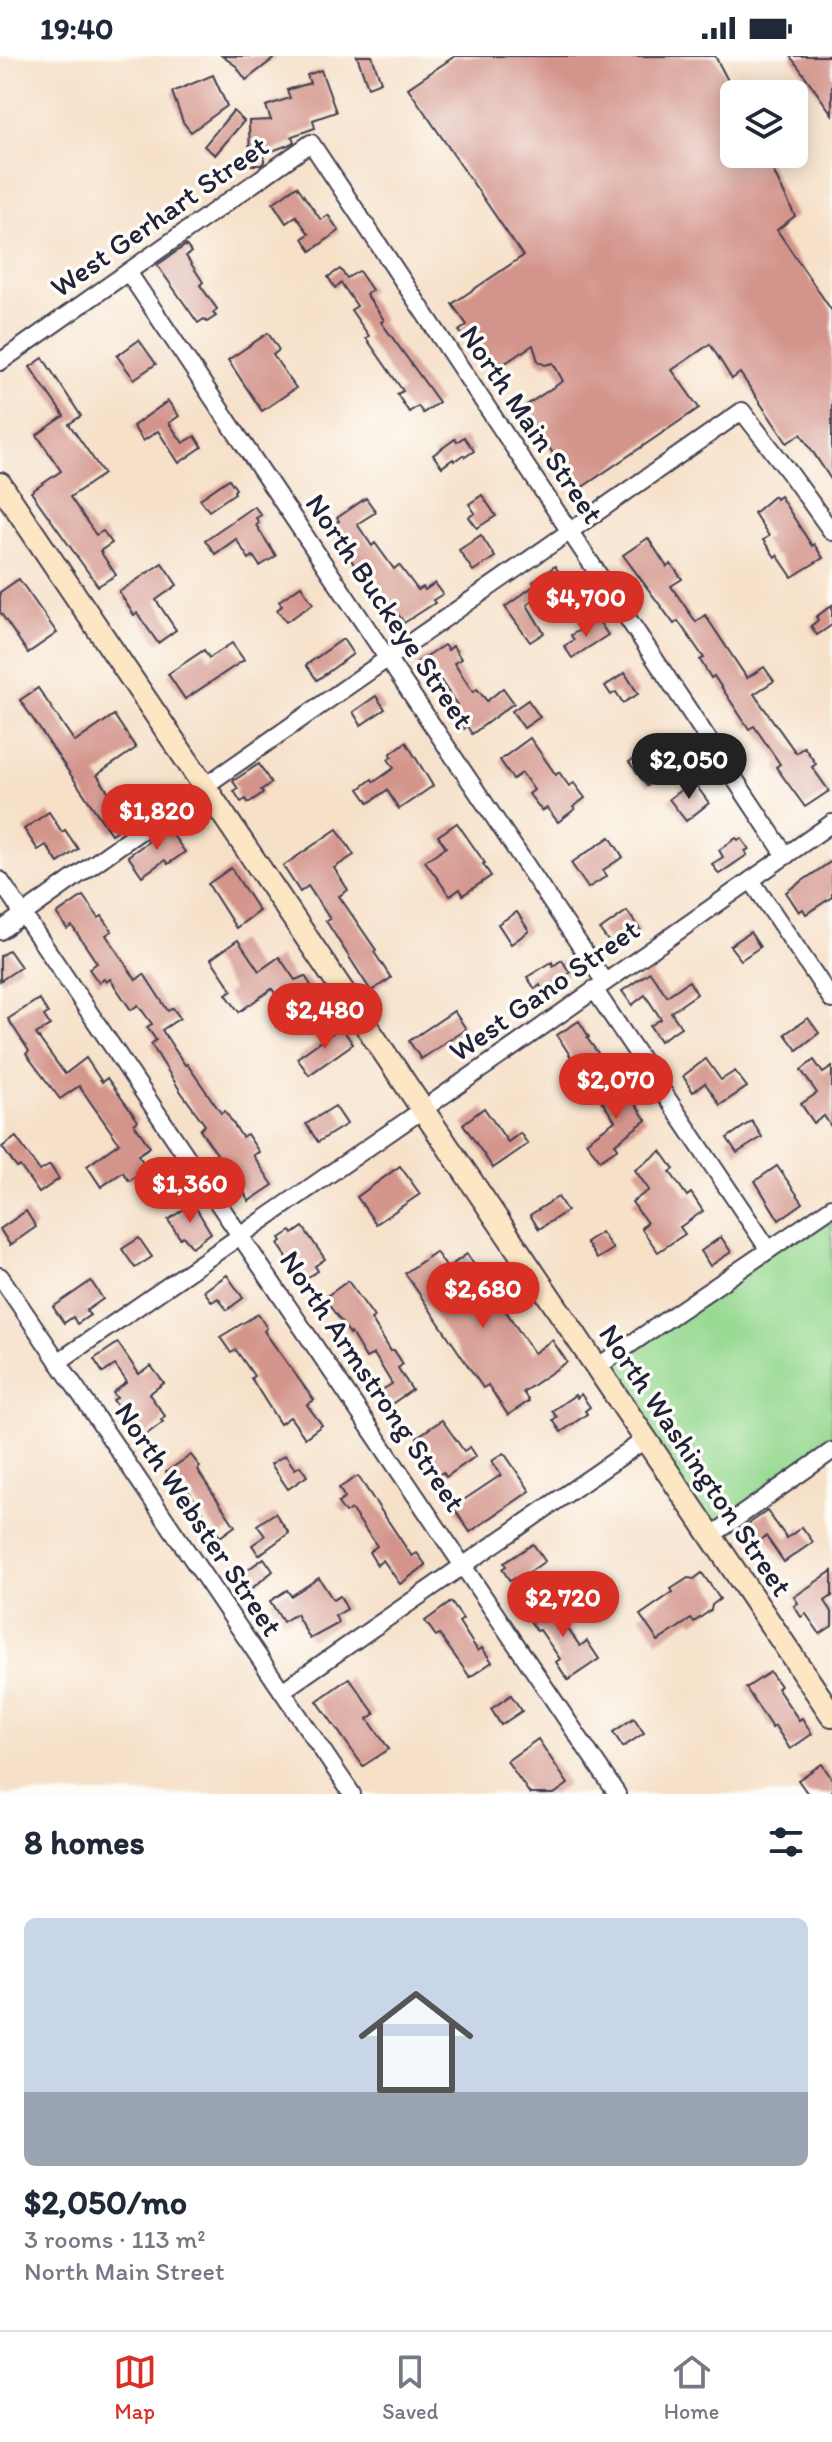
<!DOCTYPE html>
<html lang="en">
<head>
<meta charset="utf-8">
<style>
  :root { --surface:#fff; --page:#f6f6f7; --text:#1f2937; --muted:#747a83; --line:#e0e1e3; --accent:#d93025 }
  body { margin:0; font-family:Itim,sans-serif; background:var(--page); color:var(--text); height:100vh; display:flex; flex-direction:column; font-size:30px; white-space:nowrap }
  * { box-sizing:border-box; margin:0 }
  p { font-size:26px; color:var(--muted) }
  .icon { flex:none; width:44px; height:44px; fill:none; stroke:currentColor; stroke-width:2; stroke-linecap:round; stroke-linejoin:round }
  .map { position:relative; height:1738px; overflow:hidden }
  .panel { display:flex; flex-direction:column; background:var(--surface); flex:1 }
  .panel>* { flex:none }
  .tools { position:absolute; left:720px; top:24px; display:grid; gap:16px }
  .tools a { display:grid; place-items:center; width:88px; height:88px; border-radius:12px; background:var(--surface); box-shadow:0 4px 20px #0003; font-size:40px }
  .price { position:absolute; translate:-50% -68px; padding:0 18px; border-radius:28px; background:var(--accent); color:#fff; font-size:26px; line-height:52px; filter:drop-shadow(0 2px 4px #0008) }
  .price::after { content:''; position:absolute; left:50%; top:48px; width:24px; height:18px; margin-left:-12px; background:inherit; clip-path:polygon(0 0,100% 0,50% 100%) }
  .price.selected { background:#222; color:#fff }
  ul { padding:0; list-style:none }
  li { display:grid; align-content:center; gap:16px; height:424px; padding:0 24px }
  li+li { border-top:2px solid var(--line) }
  li span { display:grid; place-items:center; height:248px; border-radius:12px; color:#555 }
  li>.icon { margin-inline-start:auto }
  span .icon { width:144px; height:144px; fill:#fffc; stroke-width:1 }
  li b { font-size:34px }
  h2 { display:flex; justify-content:space-between; align-items:center; height:96px; padding:0 24px; font-size:34px }
  .status { display:flex; justify-content:space-between; align-items:center; height:56px; padding:0 40px; background:var(--surface); direction:ltr }
  .status svg { height:22px; fill:currentColor }
  .tabs { display:flex; justify-content:space-around; align-items:center; height:112px; border-top:2px solid var(--line); background:var(--surface); font-size:22px; color:var(--muted) }
  .tabs a { display:grid; justify-items:center; gap:4px }
  .tabs .selected { color:var(--accent) }
  .map>svg:first-child { display:block }
  .green { fill:#96d991; stroke:#5c7e66; stroke-width:2 }
  .building { fill:#d3948b }
  .lines { fill:none; stroke-linecap:round; stroke-linejoin:round }
  .street-casing { stroke:#423e50; stroke-width:20 }
  .secondary-casing { stroke:#423e50; stroke-width:26 }
  .street { stroke:#fff; stroke-width:16 }
  .secondary { stroke:#fce6c4; stroke-width:22 }
  .labels { text-anchor:middle; dominant-baseline:central; stroke-width:7; stroke-linejoin:round; paint-order:stroke }
  .street-label { font-size:30px; fill:#22223b; stroke:#fdfcf7 }
</style>
</head>
<body>
<div class="status"><b>19:40</b><svg viewBox="0 0 49 12"><path d="M0 12V9h3v3zM5 12V6h3v6zM10 12V3h3v9zM15 12V0h3v12zM26 1h20v11H26zM47 4h2v5h-2z"/></svg></div>
<div class="map">
<svg width="832" height="1738" viewBox="0 0 832 1738">
  <rect width="100%" height="100%" fill="#fdfcf7"/>
  <filter id="ink" filterUnits="userSpaceOnUse"><feTurbulence type="fractalNoise" baseFrequency=".0125" numOctaves="2"/><feDisplacementMap in="SourceGraphic" scale="16" xChannelSelector="R" yChannelSelector="G"/><feConvolveMatrix kernelMatrix="1 2 1 2 8 2 1 2 1" color-interpolation-filters="sRGB"/></filter>
  <filter id="wash" filterUnits="userSpaceOnUse"><feTurbulence type="fractalNoise" baseFrequency=".006" numOctaves="4" result="noise"/><feDisplacementMap in="SourceGraphic" scale="32" xChannelSelector="R" yChannelSelector="G"/><feGaussianBlur stdDeviation="1.8" result="paint"/><feColorMatrix in="noise" values="0 0 0 0 0 0 0 0 0 0 0 0 0 0 0 0 0 1.4 0 .05"/><feComposite in="paint" operator="in"/></filter>
  <g filter="url(#wash)">
    <rect width="100%" height="100%" fill="#f6e0c8"/>
    <!-- green -->
    <polygon class="green" points="832,1150 832,1394 711,1480 597,1311"/>
    <g id="blocks">
      <!-- building -->
      <g class="building">
        <polygon points="222,0 277,0 246,24 236,10"/>
        <polygon points="357,0 372,0 381,26 368,31"/>
        <polygon points="455,0 715,0 734,36 734,98 765,98 795,160 777,174 832,255 832,425 801,378 787,387 740,317 732,323 710,288 672,314 699,352 578,434 522,352 563,325 553,307 545,309 538,305 533,289 496,313 475,282 468,286 459,275 467,269 452,248 523,200 408,32"/>
        <polygon points="790,0 832,0 832,58 800,13"/>
        <polygon points="321,14 336,56 313,64 315,72 292,80 294,86 288,89 264,98 264,106 261,109 250,109 249,65 271,64 266,50 290,42 287,34 310,27 307,19"/>
        <polygon points="213,19 227,50 191,76 183,66 172,36"/>
        <polygon points="233,55 244,65 215,99 204,90"/>
        <polygon points="297,130 321,164 328,159 339,175 311,195 303,182 309,178 296,160 286,167 273,147"/>
        <polygon points="186,189 191,196 186,200 203,226 200,229 217,253 213,257 216,260 207,266 204,263 198,267 157,209"/>
        <polygon points="340,213 347,222 359,215 372,234 366,238 384,264 381,266 439,346 423,357 418,350 409,356 397,338 403,335 366,282 369,280 351,254 357,250 341,227 335,232 328,221"/>
        <polygon points="268,277 279,294 273,299 296,332 262,355 228,304"/>
        <polygon points="139,284 156,308 134,323 117,300"/>
        <polygon points="43,302 81,360 69,368 104,418 70,441 96,479 103,475 112,487 100,495 116,519 98,530 31,436 61,415 37,379 64,360 30,311"/>
        <polygon points="168,345 179,360 169,367 183,387 195,380 202,391 179,407 158,375 143,385 133,370"/>
        <polygon points="464,381 474,395 465,401 463,399 454,405 453,403 442,411 433,399 455,383 457,386"/>
        <polygon points="229,423 236,433 234,435 235,437 209,455 200,443"/>
        <polygon points="482,439 496,460 477,472 469,461 475,457 469,448"/>
        <polygon points="774,440 776,443 780,440 812,490 814,488 823,502 792,521 777,499 775,501 763,484 769,480 754,457"/>
        <polygon points="366,442 376,456 357,468 372,490 375,487 394,513 399,509 418,534 423,531 425,534 435,527 443,538 433,544 435,547 404,567 389,545 385,548 359,516 330,471 339,465 337,462"/>
        <polygon points="254,450 261,459 256,462 259,467 256,469 276,500 260,510 253,500 249,503 236,483 215,498 205,484"/>
        <polygon points="481,479 495,501 473,515 459,494"/>
        <polygon points="648,482 667,511 671,508 682,523 671,530 696,566 705,559 747,622 764,611 774,625 754,638 796,697 804,691 816,708 812,711 829,735 805,751 776,711 780,708 754,670 749,673 714,620 711,622 700,604 704,602 678,565 674,568 623,499"/>
        <polygon points="162,507 177,529 156,544 176,574 158,587 137,557 134,559 119,536"/>
        <polygon points="555,510 563,523 527,549 544,577 530,586 505,551 535,529 533,526"/>
        <polygon points="19,523 57,577 28,597 0,556 0,536"/>
        <polygon points="301,530 313,548 286,566 277,554 282,550 279,545"/>
        <polygon points="832,549 832,569 817,579 811,570 818,564 816,561"/>
        <polygon points="598,564 608,579 572,602 564,590 574,584 571,579"/>
        <polygon points="343,583 353,598 317,624 306,609"/>
        <polygon points="232,587 244,604 185,643 168,618 204,594 209,602"/>
        <polygon points="444,589 448,594 453,590 461,603 454,607 473,636 477,633 487,645 503,632 514,647 472,678 467,670 464,673 455,661 458,659 453,652 457,649 435,616 424,620 416,607"/>
        <polygon points="625,617 638,638 623,647 616,636 611,639 605,630"/>
        <polygon points="38,632 75,686 114,659 136,692 97,719 129,766 111,778 20,644"/>
        <polygon points="376,640 385,653 361,669 353,656"/>
        <polygon points="528,644 540,661 524,672 512,655"/>
        <polygon points="530,682 556,719 559,716 569,730 574,727 585,742 573,751 575,753 558,766 547,752 542,755 529,738 534,734 522,717 513,723 500,704"/>
        <polygon points="406,686 433,730 399,753 387,734 369,747 359,733 372,723 374,726 394,712 388,703 392,700 390,698"/>
        <polygon points="654,688 667,706 660,711 665,717 647,730 629,706"/>
        <polygon points="259,708 271,727 261,734 263,737 248,747 246,743 241,746 234,735 238,733 233,725"/>
        <polygon points="693,725 709,747 686,765 669,743"/>
        <polygon points="49,756 62,776 65,774 78,793 58,807 46,789 38,794 24,773"/>
        <polygon points="457,767 485,807 483,808 491,820 463,839 460,833 450,840 425,805 446,791 438,780"/>
        <polygon points="168,772 185,796 168,808 165,804 142,820 128,800"/>
        <polygon points="337,773 354,799 334,812 348,834 339,840 376,894 374,896 391,922 371,935 326,865 330,863 308,830 300,836 283,810"/>
        <polygon points="610,781 623,801 603,814 607,820 588,832 571,807"/>
        <polygon points="736,782 738,784 741,782 749,793 745,795 747,799 719,818 712,808 723,801 719,794"/>
        <polygon points="832,805 832,841 806,858 803,853 799,856 786,836"/>
        <polygon points="231,812 259,855 236,872 208,828"/>
        <polygon points="83,840 99,862 102,860 112,875 106,879 136,924 144,918 168,955 173,952 180,962 162,974 185,1009 187,1008 221,1057 225,1055 242,1081 247,1078 259,1096 253,1099 273,1129 249,1145 226,1106 220,1110 214,1100 217,1098 200,1074 205,1069 181,1036 151,988 156,984 147,971 152,968 138,949 131,954 110,923 106,926 104,923 99,927 89,913 97,907 72,870 67,873 57,858"/>
        <polygon points="627,855 641,875 614,893 600,874"/>
        <polygon points="517,856 529,875 511,888 498,868"/>
        <polygon points="750,876 760,891 741,904 730,890"/>
        <polygon points="238,884 259,915 279,901 295,924 305,920 314,934 309,936 311,939 287,955 272,933 239,956 226,938 232,934 211,903"/>
        <polygon points="9,894 21,911 0,925 0,900"/>
        <polygon points="562,904 570,917 542,934 540,929 535,933 527,921 552,906 553,910"/>
        <polygon points="650,916 667,940 689,925 697,938 671,956 681,971 660,985 650,970 661,963 645,939 632,949 622,935"/>
        <polygon points="39,943 48,957 44,960 50,969 36,978 65,1018 86,1002 102,1026 107,1022 138,1065 134,1068 150,1091 138,1099 148,1113 129,1125 123,1116 101,1131 87,1110 119,1087 79,1030 60,1043 26,998 29,995 8,963"/>
        <polygon points="454,955 466,973 421,1003 409,985"/>
        <polygon points="808,962 819,977 797,994 785,978"/>
        <polygon points="579,965 589,981 587,982 606,1008 583,1024 568,1004 571,1001 557,979"/>
        <polygon points="341,971 353,988 309,1019 297,1002"/>
        <polygon points="706,1003 721,1024 735,1015 747,1031 720,1049 705,1027 693,1036 683,1020"/>
        <polygon points="814,1004 823,1017 832,1011 832,1072 824,1060 814,1067 801,1048 817,1037 801,1014"/>
        <polygon points="621,1027 646,1064 615,1088 618,1092 600,1104 586,1086 615,1065 599,1041"/>
        <polygon points="335,1050 347,1068 318,1086 306,1068"/>
        <polygon points="484,1052 508,1086 520,1077 528,1088 493,1112 463,1068"/>
        <polygon points="752,1065 762,1081 737,1097 727,1082"/>
        <polygon points="16,1081 40,1115 50,1109 59,1123 39,1137 20,1110 17,1112 2,1091"/>
        <polygon points="661,1095 674,1113 670,1116 687,1140 691,1137 703,1155 680,1171 685,1178 658,1196 641,1172 647,1167 632,1146 649,1134 635,1114"/>
        <polygon points="400,1110 420,1138 376,1168 357,1141"/>
        <polygon points="777,1110 803,1147 779,1164 755,1125"/>
        <polygon points="558,1141 567,1155 539,1173 530,1159"/>
        <polygon points="193,1147 211,1177 192,1191 183,1180 180,1182 168,1164"/>
        <polygon points="26,1155 36,1171 10,1189 0,1173"/>
        <polygon points="303,1171 325,1203 315,1210 318,1215 305,1223 296,1209 293,1210 278,1188 282,1185 280,1182 291,1175 293,1178"/>
        <polygon points="601,1176 613,1193 597,1203 586,1186"/>
        <polygon points="721,1181 731,1196 710,1210 701,1195"/>
        <polygon points="139,1182 152,1201 135,1212 122,1193"/>
        <polygon points="436,1196 447,1212 467,1198 534,1297 552,1284 567,1306 523,1336 529,1345 508,1359 488,1329 483,1332 405,1217"/>
        <polygon points="227,1219 243,1242 227,1254 218,1242 212,1246 204,1235"/>
        <polygon points="91,1225 103,1243 86,1255 90,1259 77,1268 73,1261 64,1267 53,1251"/>
        <polygon points="348,1225 374,1261 371,1263 391,1295 394,1294 403,1308 398,1312 412,1334 390,1349 380,1335 392,1328 374,1298 366,1302 351,1277 350,1278 324,1242"/>
        <polygon points="258,1258 267,1272 264,1275 314,1344 307,1349 322,1369 305,1382 290,1361 280,1368 251,1322 254,1320 236,1294 231,1297 220,1281"/>
        <polygon points="118,1287 139,1318 151,1310 164,1327 149,1338 165,1360 161,1364 163,1366 140,1383 113,1344 117,1342 113,1337 127,1326 115,1309 103,1317 94,1303"/>
        <polygon points="581,1338 590,1351 585,1355 587,1358 561,1376 553,1364 557,1361 552,1355 575,1339 577,1342"/>
        <polygon points="442,1364 464,1395 470,1391 476,1400 446,1421 443,1416 439,1419 419,1391 422,1389 417,1381"/>
        <polygon points="504,1397 530,1435 470,1476 453,1451 501,1419 492,1405"/>
        <polygon points="191,1399 200,1411 198,1413 200,1418 235,1470 220,1481 185,1430 177,1436 168,1424 170,1422 166,1416"/>
        <polygon points="285,1399 295,1413 300,1410 307,1420 288,1433 271,1408"/>
        <polygon points="358,1420 411,1499 412,1500 417,1497 426,1509 400,1528 383,1504 377,1509 369,1496 377,1490 351,1453 345,1457 338,1447 345,1442 339,1432"/>
        <polygon points="767,1455 787,1482 802,1471 813,1486 784,1506 766,1480 755,1487 744,1471"/>
        <polygon points="275,1457 289,1477 259,1499 252,1489 265,1480 257,1469"/>
        <polygon points="533,1488 545,1505 517,1525 515,1522 510,1525 502,1513 506,1510 504,1507"/>
        <polygon points="264,1502 273,1515 250,1534 239,1520"/>
        <polygon points="832,1515 832,1540 825,1545 832,1556 832,1570 820,1578 806,1558 801,1561 794,1550 798,1547 794,1541"/>
        <polygon points="702,1517 720,1543 712,1549 711,1554 694,1566 691,1563 658,1585 640,1559 673,1536 671,1533 688,1522 694,1523"/>
        <polygon points="319,1522 333,1544 340,1540 347,1553 335,1560 339,1567 310,1583 296,1558 283,1566 270,1545 287,1534 291,1540"/>
        <polygon points="560,1539 568,1550 559,1560 580,1590 587,1585 599,1603 568,1624 556,1606 560,1603 540,1574 537,1575 527,1561"/>
        <polygon points="451,1546 463,1563 459,1566 478,1595 482,1592 492,1606 470,1621 439,1578 436,1580 425,1565"/>
        <polygon points="770,1616 780,1630 777,1632 799,1664 802,1662 812,1678 790,1693 775,1670 772,1672 746,1632"/>
        <polygon points="349,1622 375,1658 368,1663 389,1693 363,1710 317,1645"/>
        <polygon points="511,1639 522,1655 501,1669 491,1653"/>
        <polygon points="634,1662 644,1677 623,1691 613,1676"/>
        <polygon points="538,1683 568,1728 554,1738 530,1738 507,1705"/>
        <polygon points="822,1708 832,1723 832,1738 808,1738 798,1724"/>
      </g>
    </g>
  </g>
  <g filter="url(#ink)">
    <use href="#blocks" fill-opacity="0" stroke="#423e50" stroke-width="2"/>
    <g class="lines">
      <defs>
        <g id="street">
          <polyline points="128,216 604,925"/>
          <polyline points="0,306 311,87 786,800"/>
          <polyline points="0,824 617,1738"/>
          <polyline points="751,824 832,944"/>
          <polyline points="0,875 116,792 742,355 789,416 832,476"/>
          <polyline points="594,933 769,1194"/>
          <polyline points="0,1220 352,1738"/>
          <polyline points="58,1306 516,989 832,767"/>
          <polyline points="597,1311 832,1151"/>
          <polyline points="711,1480 832,1395"/>
          <polyline points="282,1635 646,1383"/>
        </g>
        <polyline id="secondary" points="0,428 832,1659"/>
      </defs>
      <!-- street casing -->
      <use href="#street" class="street-casing"/>
      <!-- secondary casing -->
      <use href="#secondary" class="secondary-casing"/>
      <!-- street -->
      <use href="#street" class="street"/>
      <!-- secondary -->
      <use href="#secondary" class="secondary"/>
    </g>
  </g>
  <g class="labels">
    <!-- street labels -->
    <g class="street-label">
      <text transform="translate(159 160) rotate(-35)">West Gerhart Street</text>
      <text transform="translate(532 368) rotate(56)">North Main Street</text>
      <text transform="translate(390 555) rotate(56)">North Buckeye Street</text>
      <text transform="translate(544 934) rotate(-35)">West Gano Street</text>
      <text transform="translate(373 1325) rotate(56)">North Armstrong Street</text>
      <text transform="translate(696 1404) rotate(56)">North Washington Street</text>
      <text transform="translate(199 1463) rotate(56)">North Webster Street</text>
    </g>
  </g>
</svg>
<div class="tools">
<a><svg class="icon" aria-label="layers" viewBox="0 0 24 24"><path d="M12 4l9 5-9 5-9-5zM3 14l9 5 9-5"/></svg></a>
</div>
<b class="price" style="left:586px;top:583px">$4,700</b>
<b class="price selected" style="left:689px;top:745px">$2,050</b>
<b class="price" style="left:157px;top:796px">$1,820</b>
<b class="price" style="left:325px;top:995px">$2,480</b>
<b class="price" style="left:616px;top:1065px">$2,070</b>
<b class="price" style="left:190px;top:1169px">$1,360</b>
<b class="price" style="left:483px;top:1274px">$2,680</b>
<b class="price" style="left:563px;top:1583px">$2,720</b>
</div>
<section class="panel">
<h2>8 homes<svg class="icon" aria-label="filters" viewBox="0 0 24 24"><path d="M4 7h16M4 17h16"/><circle cx="9" cy="7" r="2"/><circle cx="15" cy="17" r="2"/></svg></h2>
<ul>
<li><span style="background:linear-gradient(#c9d6e8 70%,#9aa5b1 0)"><svg class="icon" aria-label="home" viewBox="0 0 24 24"><path d="M3 11l9-7 9 7M6 9v11h12V9"/></svg></span><div><b>$2,050/mo</b><p>3 rooms · 113 m²</p><p>North Main Street</p></div></li>
</ul>
</section>
<nav class="tabs">
<a class="selected"><svg class="icon" aria-label="map" viewBox="0 0 24 24"><path d="M3 6l6-2 6 2 6-2v14l-6 2-6-2-6 2zM9 4v14M15 6v14"/></svg>Map</a>
<a><svg class="icon" aria-label="saved" viewBox="0 0 24 24"><path d="M7 4h10v16l-5-4-5 4z"/></svg>Saved</a>
<a><svg class="icon" aria-label="home" viewBox="0 0 24 24"><path d="M3 11l9-7 9 7M6 9v11h12V9"/></svg>Home</a>
</nav>
</body>
</html>
